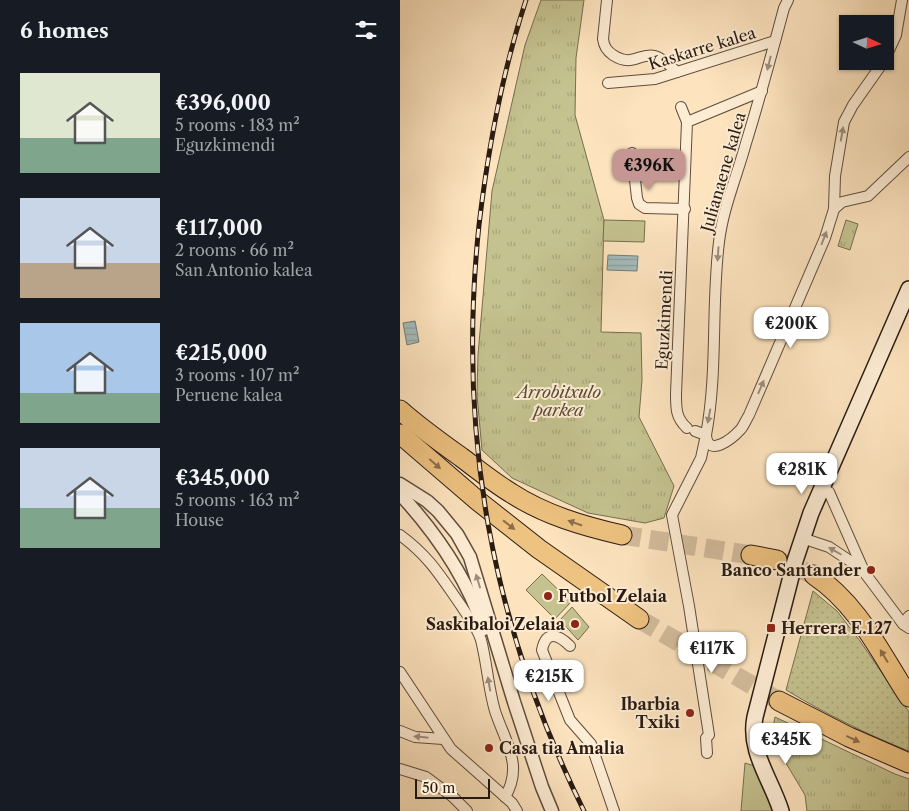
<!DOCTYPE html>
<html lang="en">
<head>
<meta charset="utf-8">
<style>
  :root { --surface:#171b24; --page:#20242c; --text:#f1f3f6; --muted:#9ea1a6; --accent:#c59692 }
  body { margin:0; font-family:"Libre Caslon Text",serif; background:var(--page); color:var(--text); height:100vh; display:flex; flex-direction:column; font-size:19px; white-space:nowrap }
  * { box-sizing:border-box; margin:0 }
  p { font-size:16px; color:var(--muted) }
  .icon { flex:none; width:28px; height:28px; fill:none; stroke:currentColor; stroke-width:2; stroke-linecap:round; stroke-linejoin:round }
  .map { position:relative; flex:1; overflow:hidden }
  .sheet { display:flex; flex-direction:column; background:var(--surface); width:400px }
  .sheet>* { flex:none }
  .needle { width:32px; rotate:94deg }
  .buttons { position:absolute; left:439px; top:15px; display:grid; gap:10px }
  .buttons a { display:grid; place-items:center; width:55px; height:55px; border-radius:0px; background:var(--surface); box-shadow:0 1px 4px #0004; font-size:25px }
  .scale { position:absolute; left:15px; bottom:12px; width:75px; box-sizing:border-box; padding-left:5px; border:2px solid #291b12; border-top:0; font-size:14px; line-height:18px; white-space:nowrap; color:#291b12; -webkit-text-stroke:4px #feedd5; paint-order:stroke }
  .price { position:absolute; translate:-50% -42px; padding:0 11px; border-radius:10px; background:#fff; color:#222; font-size:16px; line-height:32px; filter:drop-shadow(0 1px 2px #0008) }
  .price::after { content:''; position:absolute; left:50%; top:30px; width:15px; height:11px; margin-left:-8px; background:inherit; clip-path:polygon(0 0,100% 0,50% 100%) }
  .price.active { background:var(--accent); color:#111 }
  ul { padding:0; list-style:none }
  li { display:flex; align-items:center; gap:15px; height:125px; padding:0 20px }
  li span { display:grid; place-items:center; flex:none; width:140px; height:100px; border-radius:0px; color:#555 }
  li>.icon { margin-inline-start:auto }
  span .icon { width:60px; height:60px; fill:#fffc; stroke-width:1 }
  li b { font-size:21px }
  h2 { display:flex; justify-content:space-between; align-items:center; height:60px; padding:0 20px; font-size:21px }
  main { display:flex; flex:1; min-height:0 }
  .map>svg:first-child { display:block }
  .grass { fill:url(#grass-dots); stroke:#766e50 }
  .park { fill:url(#park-tufts); stroke:#766e50 }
  .garden { fill:#c4c28f; stroke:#766e50 }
  .water { fill:url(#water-rules); stroke:#737c79 }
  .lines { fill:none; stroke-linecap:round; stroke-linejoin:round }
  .motorway-tunnel { stroke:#d3bc9c; stroke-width:19; stroke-dasharray:19 9; stroke-linecap:butt }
  .minor-casing { stroke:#5e4d3d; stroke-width:12 }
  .tertiary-casing { stroke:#5e4d3d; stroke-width:15 }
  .secondary-casing { stroke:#291b12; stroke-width:18 }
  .motorway-casing { stroke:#291b12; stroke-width:21 }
  .minor { stroke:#feedd5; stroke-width:10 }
  .tertiary { stroke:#feedd5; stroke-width:12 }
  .secondary { stroke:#feedd5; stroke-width:15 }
  .motorway { stroke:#eec280; stroke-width:19 }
  .rail-casing { stroke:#291b12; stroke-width:5 }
  .rail { stroke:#feedd5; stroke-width:3; stroke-dasharray:9; stroke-linecap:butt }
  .oneway { fill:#9e8e7d }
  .oneway2 { fill:#8c6e49 }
  .poi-dot { fill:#8f2418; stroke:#feedd5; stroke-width:2 }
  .labels { text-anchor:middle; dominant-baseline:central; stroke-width:4; stroke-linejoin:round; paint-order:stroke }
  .street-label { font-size:16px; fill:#291b12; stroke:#feedd5 }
  .park-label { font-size:16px; font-style:italic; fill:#584d38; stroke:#feedd5 }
  .poi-label { font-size:16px; font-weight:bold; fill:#291b12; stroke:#feedd5; text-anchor:end }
</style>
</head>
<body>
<main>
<section class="sheet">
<h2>6 homes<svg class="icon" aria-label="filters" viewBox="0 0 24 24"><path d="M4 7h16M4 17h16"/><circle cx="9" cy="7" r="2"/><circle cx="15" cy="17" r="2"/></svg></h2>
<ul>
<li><span style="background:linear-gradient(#dfe7d0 65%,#7fa58c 0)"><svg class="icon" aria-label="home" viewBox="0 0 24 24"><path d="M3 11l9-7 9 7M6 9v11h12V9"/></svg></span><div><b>€396,000</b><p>5 rooms · 183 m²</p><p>Eguzkimendi</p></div></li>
<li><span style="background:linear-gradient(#c9d6e8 65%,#b9a48a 0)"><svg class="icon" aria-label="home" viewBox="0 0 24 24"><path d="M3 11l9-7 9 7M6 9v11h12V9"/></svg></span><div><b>€117,000</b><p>2 rooms · 66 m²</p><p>San Antonio kalea</p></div></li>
<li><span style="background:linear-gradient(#a9c7e8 70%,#7fa58c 0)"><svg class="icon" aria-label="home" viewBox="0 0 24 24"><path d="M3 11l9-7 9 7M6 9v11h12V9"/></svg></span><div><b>€215,000</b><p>3 rooms · 107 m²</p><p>Peruene kalea</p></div></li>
<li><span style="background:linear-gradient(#c9d6e8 60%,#7fa58c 0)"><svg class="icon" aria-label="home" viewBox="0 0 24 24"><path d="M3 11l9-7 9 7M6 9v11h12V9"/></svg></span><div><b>€345,000</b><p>5 rooms · 163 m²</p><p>House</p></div></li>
</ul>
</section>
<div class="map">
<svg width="509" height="811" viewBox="0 0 509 811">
  <defs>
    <pattern id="grass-dots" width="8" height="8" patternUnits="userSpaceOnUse" patternTransform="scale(1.25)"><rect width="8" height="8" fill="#c4c28f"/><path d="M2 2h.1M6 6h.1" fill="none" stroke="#a8a67a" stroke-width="1.8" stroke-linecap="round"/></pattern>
    <pattern id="park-tufts" width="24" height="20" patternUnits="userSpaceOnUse" patternTransform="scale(1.25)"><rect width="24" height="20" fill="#c4c28f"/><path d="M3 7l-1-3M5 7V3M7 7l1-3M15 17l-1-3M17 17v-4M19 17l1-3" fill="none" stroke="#a8a67a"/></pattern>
    <pattern id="water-rules" width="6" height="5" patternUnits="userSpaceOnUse" patternTransform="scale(1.25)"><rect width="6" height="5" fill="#a4bcbd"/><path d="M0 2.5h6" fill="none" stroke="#8da1a1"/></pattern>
  </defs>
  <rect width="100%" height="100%" fill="#fde4bf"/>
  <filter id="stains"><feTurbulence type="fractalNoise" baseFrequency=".004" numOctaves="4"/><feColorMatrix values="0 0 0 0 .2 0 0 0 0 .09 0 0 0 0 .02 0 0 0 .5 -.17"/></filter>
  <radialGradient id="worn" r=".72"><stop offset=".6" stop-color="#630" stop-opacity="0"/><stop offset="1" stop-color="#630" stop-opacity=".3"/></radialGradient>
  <!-- grass -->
  <path class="grass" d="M413 591 437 611 460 641 509 712V751C466 734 426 714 386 690Z"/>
  <!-- park -->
  <g class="park">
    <polygon points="141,0 184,0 176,58 175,115 204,220 201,332 241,333 242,380 239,417 274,486 264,518 245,523 188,513 112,478 82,450 77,395 78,355 92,191 125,45"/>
    <polygon points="446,220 458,224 450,250 438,246"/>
    <polygon points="375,717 495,774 509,779 509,811 407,811 405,795 371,738"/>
  </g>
  <!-- garden -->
  <g class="garden">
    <polygon points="204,220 245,221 244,242 203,241"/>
    <polygon points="142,574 171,602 155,619 126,590"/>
    <polygon points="172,607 189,627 178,640 160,620"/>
    <polygon points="345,763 361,768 376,811 341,811"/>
  </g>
  <!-- water -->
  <g class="water">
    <polygon points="208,255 238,256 237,271 207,270"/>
    <polygon points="15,321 19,342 7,345 3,323"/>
  </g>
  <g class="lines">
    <!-- motorway-tunnel -->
    <g class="motorway-tunnel">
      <polyline points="222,535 351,555"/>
      <polyline points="377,560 414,575"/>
      <polyline points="239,619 379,701"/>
    </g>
    <defs>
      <g id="minor">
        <path d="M207 0 203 39C204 47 207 51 213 55 233 68 239 52 255 56 263 58 271 67 277 72"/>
        <path d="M388 0 384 8C372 53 360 98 346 143 337 176 323 208 319 242 311 306 318 371 306 435 308 458 332 439 341 429 344 425 346 420 349 415L425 238 434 209 435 176 444 122 453 105 484 61"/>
        <polyline points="485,59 496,35 502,0"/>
        <polyline points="208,83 255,79 375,41"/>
        <polyline points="281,107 287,122"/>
        <polyline points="232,153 237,198 239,204 245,208 285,209"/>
        <polyline points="434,209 442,202 468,196 509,157"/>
        <path d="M287 428C276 418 276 409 276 394L287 122 362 91"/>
        <polyline points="295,431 306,435 301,458 272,515 289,606 309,735 306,738 307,753"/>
        <polyline points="429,492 463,569"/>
        <path d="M0 535C30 557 41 577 62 607 68 617 78 628 81 640 87 663 88 687 95 711 105 742 124 765 105 797"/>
        <polyline points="402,538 429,547 456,565 464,572 503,624"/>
        <polyline points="509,616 503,624 509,628"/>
        <path d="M170 646C158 634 146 630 142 650L170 720 191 744 214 811"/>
        <polyline points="0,672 51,749 112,803 117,811"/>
        <polyline points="0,731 15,737 43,739"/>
        <polyline points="0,769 26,777 53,797 67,811"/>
      </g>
      <g id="tertiary">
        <polyline points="0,484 27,501 38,511 57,534 70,557 114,702 142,787 152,811"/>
        <path d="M0 494C36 533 67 578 84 629"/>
      </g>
      <path id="secondary" d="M381 811C371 779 348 751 355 717L395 561 411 513 509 289"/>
      <g id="motorway">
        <path d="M0 410C19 427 40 442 61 457 77 469 93 482 111 493 145 515 183 526 222 535"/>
        <polyline points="0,434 78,501 139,549 239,619"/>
        <polyline points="351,555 377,560"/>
        <path d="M414 575C459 605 480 653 509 697"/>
        <polyline points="379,701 449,737 509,763"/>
      </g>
    </defs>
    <!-- minor casing -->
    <use href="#minor" class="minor-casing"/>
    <!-- tertiary casing -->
    <use href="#tertiary" class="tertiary-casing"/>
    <!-- secondary casing -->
    <use href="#secondary" class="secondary-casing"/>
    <!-- motorway casing -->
    <use href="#motorway" class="motorway-casing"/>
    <!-- minor -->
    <use href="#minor" class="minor"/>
    <!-- tertiary -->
    <use href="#tertiary" class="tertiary"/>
    <!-- secondary -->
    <use href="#secondary" class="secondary"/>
    <!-- motorway -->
    <use href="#motorway" class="motorway"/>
    <defs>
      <path id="rail" d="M126 0C102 73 88 149 79 225 57 434 91 623 184 811"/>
    </defs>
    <!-- rail casing -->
    <use href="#rail" class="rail-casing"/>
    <!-- rail -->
    <use href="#rail" class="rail"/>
  </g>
  <!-- one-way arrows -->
  <defs><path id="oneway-solid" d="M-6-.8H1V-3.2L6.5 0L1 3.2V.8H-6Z" transform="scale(1.25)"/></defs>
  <g class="oneway">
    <use href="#oneway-solid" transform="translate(369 63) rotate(104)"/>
    <use href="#oneway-solid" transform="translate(442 134) rotate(-80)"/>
    <use href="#oneway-solid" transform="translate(424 238) rotate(-69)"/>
    <use href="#oneway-solid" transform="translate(318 254) rotate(94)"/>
    <use href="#oneway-solid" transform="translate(361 387) rotate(-67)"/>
    <use href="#oneway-solid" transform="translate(309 416) rotate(101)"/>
    <use href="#oneway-solid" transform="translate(435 551) rotate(-150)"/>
    <use href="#oneway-solid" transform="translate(78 581) rotate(-107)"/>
    <use href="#oneway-solid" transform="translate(89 684) rotate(-100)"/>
    <use href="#oneway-solid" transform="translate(21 737) rotate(-174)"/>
  </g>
  <g class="oneway2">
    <use href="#oneway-solid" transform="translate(35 464) rotate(41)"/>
    <use href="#oneway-solid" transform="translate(175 523) rotate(-161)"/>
    <use href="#oneway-solid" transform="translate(109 525) rotate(38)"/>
    <use href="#oneway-solid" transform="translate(484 656) rotate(-121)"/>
    <use href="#oneway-solid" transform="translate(453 739) rotate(25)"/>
  </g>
  <!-- markers -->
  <g class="poi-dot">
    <circle cx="471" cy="570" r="5"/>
    <circle cx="148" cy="596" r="5"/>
    <circle cx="175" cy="624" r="5"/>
    <rect x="366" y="623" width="10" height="10" rx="2.5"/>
    <circle cx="290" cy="713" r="5"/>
    <circle cx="89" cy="748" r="5"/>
  </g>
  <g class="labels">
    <!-- street labels -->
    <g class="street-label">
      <text transform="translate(302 48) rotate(-17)">Kaskarre kalea</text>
      <text transform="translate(323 172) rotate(-74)">Julianaene kalea</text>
      <text transform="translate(264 320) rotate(-87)">Eguzkimendi</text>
    </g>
    <!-- park labels -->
    <g class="park-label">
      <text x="159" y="392">Arrobitxulo<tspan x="159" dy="18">parkea</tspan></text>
    </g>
    <!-- poi labels -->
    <g class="poi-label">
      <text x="461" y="570">Banco Santander</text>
      <text x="158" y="596" text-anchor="start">Futbol Zelaia</text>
      <text x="165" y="624">Saskibaloi Zelaia</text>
      <text x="381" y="628" text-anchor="start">Herrera E.127</text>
      <text x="280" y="704">Ibarbia<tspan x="280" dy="18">Txiki</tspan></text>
      <text x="99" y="748" text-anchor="start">Casa tia Amalia</text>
    </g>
  </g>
  <rect width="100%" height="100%" filter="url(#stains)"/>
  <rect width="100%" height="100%" fill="url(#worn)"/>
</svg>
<div class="buttons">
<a><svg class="needle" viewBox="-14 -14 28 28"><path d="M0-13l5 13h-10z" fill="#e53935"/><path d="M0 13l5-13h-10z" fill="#9ea1a6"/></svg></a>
</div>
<div class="scale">50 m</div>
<b class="price active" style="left:249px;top:191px">€396K</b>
<b class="price" style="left:391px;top:349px">€200K</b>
<b class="price" style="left:402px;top:495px">€281K</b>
<b class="price" style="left:312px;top:674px">€117K</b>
<b class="price" style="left:149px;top:702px">€215K</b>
<b class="price" style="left:386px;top:765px">€345K</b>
</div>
</main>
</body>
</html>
